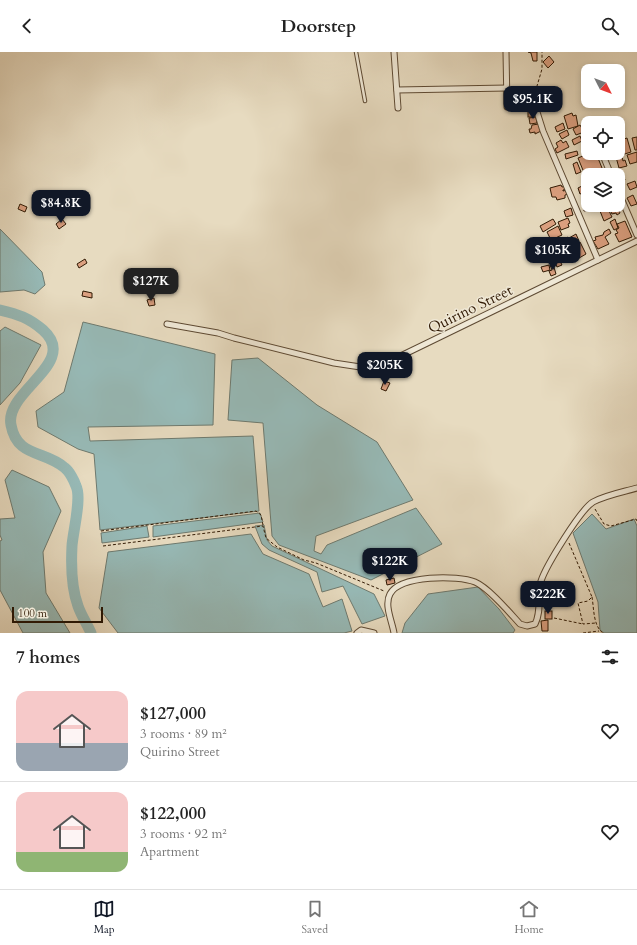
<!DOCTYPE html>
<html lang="en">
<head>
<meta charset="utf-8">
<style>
  :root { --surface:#fff; --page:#f2f2f2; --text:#222; --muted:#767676; --line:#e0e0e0; --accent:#111827 }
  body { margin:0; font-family:Cardo,serif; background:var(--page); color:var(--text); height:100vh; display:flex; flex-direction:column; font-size:15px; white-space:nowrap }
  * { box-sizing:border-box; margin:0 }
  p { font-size:13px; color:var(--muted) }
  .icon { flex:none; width:22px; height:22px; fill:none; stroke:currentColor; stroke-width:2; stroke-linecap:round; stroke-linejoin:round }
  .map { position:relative; height:581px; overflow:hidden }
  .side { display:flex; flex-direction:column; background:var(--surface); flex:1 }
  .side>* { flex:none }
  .needle { width:26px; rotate:132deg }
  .controls { position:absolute; left:581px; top:12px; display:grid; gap:8px }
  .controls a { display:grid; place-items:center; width:44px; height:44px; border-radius:8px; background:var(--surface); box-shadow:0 2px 6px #0003; font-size:20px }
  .scale { position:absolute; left:12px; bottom:10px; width:91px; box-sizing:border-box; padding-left:4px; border:2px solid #311a04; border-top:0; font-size:11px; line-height:14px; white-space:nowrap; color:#311a04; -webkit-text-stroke:3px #efe8d6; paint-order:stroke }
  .price { position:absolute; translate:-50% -34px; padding:0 9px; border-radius:8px; background:var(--accent); color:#fff; font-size:13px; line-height:26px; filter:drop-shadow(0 1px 2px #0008) }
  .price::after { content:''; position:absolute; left:50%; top:24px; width:12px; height:9px; margin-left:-6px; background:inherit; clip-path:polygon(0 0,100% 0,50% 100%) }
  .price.selected { background:#222; color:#fff }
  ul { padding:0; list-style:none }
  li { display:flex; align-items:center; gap:12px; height:100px; padding:0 16px }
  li+li { border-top:1px solid var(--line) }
  li span { display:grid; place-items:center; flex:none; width:112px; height:80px; border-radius:12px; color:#555 }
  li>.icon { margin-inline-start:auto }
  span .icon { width:48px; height:48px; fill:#fffc; stroke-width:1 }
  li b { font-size:17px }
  h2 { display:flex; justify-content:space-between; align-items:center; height:48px; padding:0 16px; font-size:17px }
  header { display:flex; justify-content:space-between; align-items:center; height:52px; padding:0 16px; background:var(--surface); font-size:18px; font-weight:700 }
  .dock { display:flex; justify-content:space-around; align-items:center; height:56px; border-top:1px solid var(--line); background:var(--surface); font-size:11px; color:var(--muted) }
  .dock a { display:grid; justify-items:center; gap:2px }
  .dock .selected { color:var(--accent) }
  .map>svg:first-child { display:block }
  .water { fill:#97bab7; stroke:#6e7a6f }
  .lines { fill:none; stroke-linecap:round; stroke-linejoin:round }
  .river { stroke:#97bab7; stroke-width:11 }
  .building { fill:#dca080; stroke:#311a04 }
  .service-casing { stroke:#5e4a33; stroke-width:4.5 }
  .minor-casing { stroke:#5e4a33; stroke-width:7 }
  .path { stroke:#311a04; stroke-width:1; stroke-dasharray:3 2; stroke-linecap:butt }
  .service { stroke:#efe8d6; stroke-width:2.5 }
  .minor { stroke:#efe8d6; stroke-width:5 }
  .labels { text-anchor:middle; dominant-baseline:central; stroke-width:3; stroke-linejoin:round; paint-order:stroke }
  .street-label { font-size:15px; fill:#311a04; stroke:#efe8d6 }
</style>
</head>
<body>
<header><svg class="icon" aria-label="back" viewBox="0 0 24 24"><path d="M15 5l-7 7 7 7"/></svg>Doorstep<svg class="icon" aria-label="search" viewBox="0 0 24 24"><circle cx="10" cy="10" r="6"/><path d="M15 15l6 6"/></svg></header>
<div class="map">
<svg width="637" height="581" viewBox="0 0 637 581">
  <rect width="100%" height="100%" fill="#e7dbc0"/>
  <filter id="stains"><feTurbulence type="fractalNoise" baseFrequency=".005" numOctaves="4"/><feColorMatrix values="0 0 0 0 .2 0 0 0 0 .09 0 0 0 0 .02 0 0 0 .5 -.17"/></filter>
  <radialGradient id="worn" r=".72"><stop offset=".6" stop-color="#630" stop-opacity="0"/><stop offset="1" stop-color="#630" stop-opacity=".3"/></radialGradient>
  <!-- water -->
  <g class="water">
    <polygon points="0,177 42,220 45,233 35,242 24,238 0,240"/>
    <polygon points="83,270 215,302 213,373 88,375 90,389 253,384 259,459 100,478 94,402 78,397 38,375 36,359 64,340"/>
    <polygon points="5,275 41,293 20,331 0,353 0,279"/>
    <polygon points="258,306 317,353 377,390 413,448 316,484 314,499 321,502 327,493 416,456 442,492 371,528 279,493 272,484 263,371 228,368 232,308"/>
    <polygon points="12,418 49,435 61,459 43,500 46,541 70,581 23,581 0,538 0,489 2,488 0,483 0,467 15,466 5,428"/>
    <polygon points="260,461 263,470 153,485 153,474"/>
    <polygon points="592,462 606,477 634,467 637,474 637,581 604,581 600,578 598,550 573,481"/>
    <polygon points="264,473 267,488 272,494 374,542 385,564 362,572 343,534 322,540 317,520 269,498 262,492 255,474"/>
    <polygon points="147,474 149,485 102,491 101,481"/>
    <polygon points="251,482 263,502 309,522 323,555 342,547 352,579 344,581 118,581 99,556 108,500"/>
    <polygon points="478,535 499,557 515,578 513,581 402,581 405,571 428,542"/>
  </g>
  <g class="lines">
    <!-- river -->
    <path class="river" d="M0 258C18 262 29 266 43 278 80 311 4 339 11 373 17 406 45 398 65 416 69 419 74 428 76 434 82 446 73 479 72 494 71 513 71 535 78 554 81 563 87 572 91 581"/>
  </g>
  <!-- building -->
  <g class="building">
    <polygon points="528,0 537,0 537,9 533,9 531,1"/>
    <polygon points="549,4 554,10 548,16 543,10"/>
    <polygon points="545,39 546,46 538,47 538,44 542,43 541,40"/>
    <rect x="528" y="54" width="6" height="11"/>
    <polygon points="572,61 573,64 576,63 578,74 568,77 564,64"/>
    <polygon points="536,65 537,71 530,72 529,66"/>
    <polygon points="563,71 565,77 557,80 555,75"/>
    <polygon points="539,72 541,79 535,82 535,80 530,81 529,77 531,77 532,73"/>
    <polygon points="580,73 584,80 576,83 573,77"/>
    <polygon points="567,78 569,83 562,87 559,82"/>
    <polygon points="580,84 582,89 574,93 572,88"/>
    <polygon points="637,85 637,98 635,98 632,86"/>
    <polygon points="627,86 631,100 609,107 608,101 618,101 618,89"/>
    <polygon points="561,88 563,91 566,89 569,95 557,101 555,97 558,95 556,91"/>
    <polygon points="577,99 578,103 566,107 565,102"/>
    <polygon points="637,100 637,110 630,112 627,103"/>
    <polygon points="590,101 596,101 604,121 599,123 588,123 587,128 578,106"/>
    <polygon points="622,104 623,109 625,108 627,114 619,116 616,105"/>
    <polygon points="577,110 581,120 576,122 573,112"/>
    <polygon points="622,120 625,128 619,130 618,123 616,123"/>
    <polygon points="635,129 637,135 630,138 627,132"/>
    <polygon points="586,132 588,139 580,142 578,136"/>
    <polygon points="561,133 562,135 566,134 567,137 563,138 563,139 567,138 568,142 565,143 565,146 557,148 556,145 552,145 550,136"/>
    <polygon points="633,143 637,152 631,154 627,146"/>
    <polygon points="20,152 27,155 25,160 18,157"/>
    <polygon points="588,152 591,153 591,158 584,159 583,153"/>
    <polygon points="617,153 620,161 617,163 616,161 612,162 609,156"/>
    <polygon points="607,155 612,165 604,169 600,159"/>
    <polygon points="571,156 573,163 566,165 564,159"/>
    <polygon points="568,166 570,171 568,172 569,175 561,178 558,170"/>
    <polygon points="62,167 66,172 59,177 56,172"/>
    <polygon points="553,167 556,172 543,180 540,174"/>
    <polygon points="615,167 618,176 614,178 610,170"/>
    <polygon points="625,169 632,185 619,190 615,182 618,181 616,178 619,176 617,172"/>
    <polygon points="558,174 562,183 551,188 547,180"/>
    <polygon points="609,177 611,181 605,185 609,192 598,197 593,189 596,188 595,185 603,183 604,180"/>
    <polygon points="576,182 579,189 572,192 569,186"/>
    <polygon points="568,185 572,193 566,196 563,188"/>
    <polygon points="541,186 545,194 541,196 537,188"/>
    <polygon points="580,190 586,202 574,209 567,197"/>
    <polygon points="558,193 561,198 552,203 549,198"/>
    <polygon points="563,198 566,206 560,209 562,213 557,215 552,203"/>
    <polygon points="85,207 87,211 79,216 77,212"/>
    <polygon points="553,212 556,222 551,224 549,219 552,218 550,213"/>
    <polygon points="549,213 550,218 543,220 541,215"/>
    <polygon points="83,239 92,241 92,246 82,244"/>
    <polygon points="154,246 155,253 149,254 147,248"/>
    <polygon points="384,329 390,331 386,339 381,337"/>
    <polygon points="394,526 395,531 387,533 386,528"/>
    <rect x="545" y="559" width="7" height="8"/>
    <polygon points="548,568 548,579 542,579 541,569"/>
  </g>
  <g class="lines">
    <defs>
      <polyline id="service" points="356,0 365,49"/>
      <g id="minor">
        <polyline points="394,0 398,56"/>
        <polyline points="506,0 507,55"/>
        <polyline points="397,38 507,36"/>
        <polyline points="537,60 543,79 598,208"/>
        <polyline points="602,101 611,123"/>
        <polyline points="618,139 637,183"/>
        <polyline points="167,272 218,281 234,286 334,311 367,316 380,314 637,189"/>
        <polyline points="357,581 361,578 374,581"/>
        <path d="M394 581C392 569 384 553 390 542 400 523 458 523 475 530 489 536 509 560 520 572L527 574 535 572C542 559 537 543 541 529 546 514 580 458 593 450 606 443 623 440 637 436"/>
      </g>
    </defs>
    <!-- service casing -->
    <use href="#service" class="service-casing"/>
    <!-- minor casing -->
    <use href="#minor" class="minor-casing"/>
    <!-- path -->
    <g class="path">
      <polyline points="537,55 537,34 542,17 542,0"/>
      <polyline points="595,457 604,472 611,474 636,467 637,469"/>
      <polyline points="101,479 256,459 261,463 263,473"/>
      <polyline points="569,491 592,545 588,549 578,551 583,572 596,571"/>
      <polyline points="103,494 263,474 266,486 277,495 304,508 316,511 384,539"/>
      <path d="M592 545C594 556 593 574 603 581"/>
      <polyline points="554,566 583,572"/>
      <polyline points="583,581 599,579"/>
    </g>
    <!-- service -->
    <use href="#service" class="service"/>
    <!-- minor -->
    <use href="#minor" class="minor"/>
  </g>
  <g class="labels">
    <!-- street labels -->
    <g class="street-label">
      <text transform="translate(470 257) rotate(-26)">Quirino Street</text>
    </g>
  </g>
  <rect width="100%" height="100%" filter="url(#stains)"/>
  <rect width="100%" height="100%" fill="url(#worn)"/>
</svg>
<div class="controls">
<a><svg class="needle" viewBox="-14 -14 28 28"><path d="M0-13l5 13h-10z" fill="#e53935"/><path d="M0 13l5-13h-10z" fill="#767676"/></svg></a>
<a><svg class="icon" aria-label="locate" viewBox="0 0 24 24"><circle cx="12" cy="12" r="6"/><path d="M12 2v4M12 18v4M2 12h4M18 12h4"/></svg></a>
<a><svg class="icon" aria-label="layers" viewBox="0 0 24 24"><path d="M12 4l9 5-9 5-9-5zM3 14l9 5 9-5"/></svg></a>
</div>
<div class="scale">100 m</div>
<b class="price" style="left:533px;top:68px">$95.1K</b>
<b class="price" style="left:61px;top:172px">$84.8K</b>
<b class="price" style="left:553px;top:219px">$105K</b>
<b class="price selected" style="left:151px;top:250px">$127K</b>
<b class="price" style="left:385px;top:334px">$205K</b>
<b class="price" style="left:390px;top:530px">$122K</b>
<b class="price" style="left:548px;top:563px">$222K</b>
</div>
<section class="side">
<h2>7 homes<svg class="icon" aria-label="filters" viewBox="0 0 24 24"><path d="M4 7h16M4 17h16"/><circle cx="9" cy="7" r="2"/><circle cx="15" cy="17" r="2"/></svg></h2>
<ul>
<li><span style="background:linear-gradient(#f6c9c9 65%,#9aa5b1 0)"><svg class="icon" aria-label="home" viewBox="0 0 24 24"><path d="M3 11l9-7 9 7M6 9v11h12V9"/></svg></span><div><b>$127,000</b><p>3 rooms · 89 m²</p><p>Quirino Street</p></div><svg class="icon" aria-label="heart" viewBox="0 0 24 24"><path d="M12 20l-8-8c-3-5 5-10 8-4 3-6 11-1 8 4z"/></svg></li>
<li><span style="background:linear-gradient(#f6c9c9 75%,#8fb573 0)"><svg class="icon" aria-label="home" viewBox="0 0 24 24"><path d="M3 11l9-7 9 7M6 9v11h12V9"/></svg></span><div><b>$122,000</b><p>3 rooms · 92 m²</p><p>Apartment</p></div><svg class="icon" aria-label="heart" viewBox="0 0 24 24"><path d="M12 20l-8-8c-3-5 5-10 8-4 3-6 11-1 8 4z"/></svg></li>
</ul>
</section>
<nav class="dock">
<a class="selected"><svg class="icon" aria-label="map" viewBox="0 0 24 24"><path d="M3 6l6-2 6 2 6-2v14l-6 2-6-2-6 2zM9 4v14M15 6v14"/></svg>Map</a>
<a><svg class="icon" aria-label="saved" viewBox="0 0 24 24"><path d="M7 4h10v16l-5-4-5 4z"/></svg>Saved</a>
<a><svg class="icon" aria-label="home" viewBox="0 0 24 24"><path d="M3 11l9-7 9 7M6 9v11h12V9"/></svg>Home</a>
</nav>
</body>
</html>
